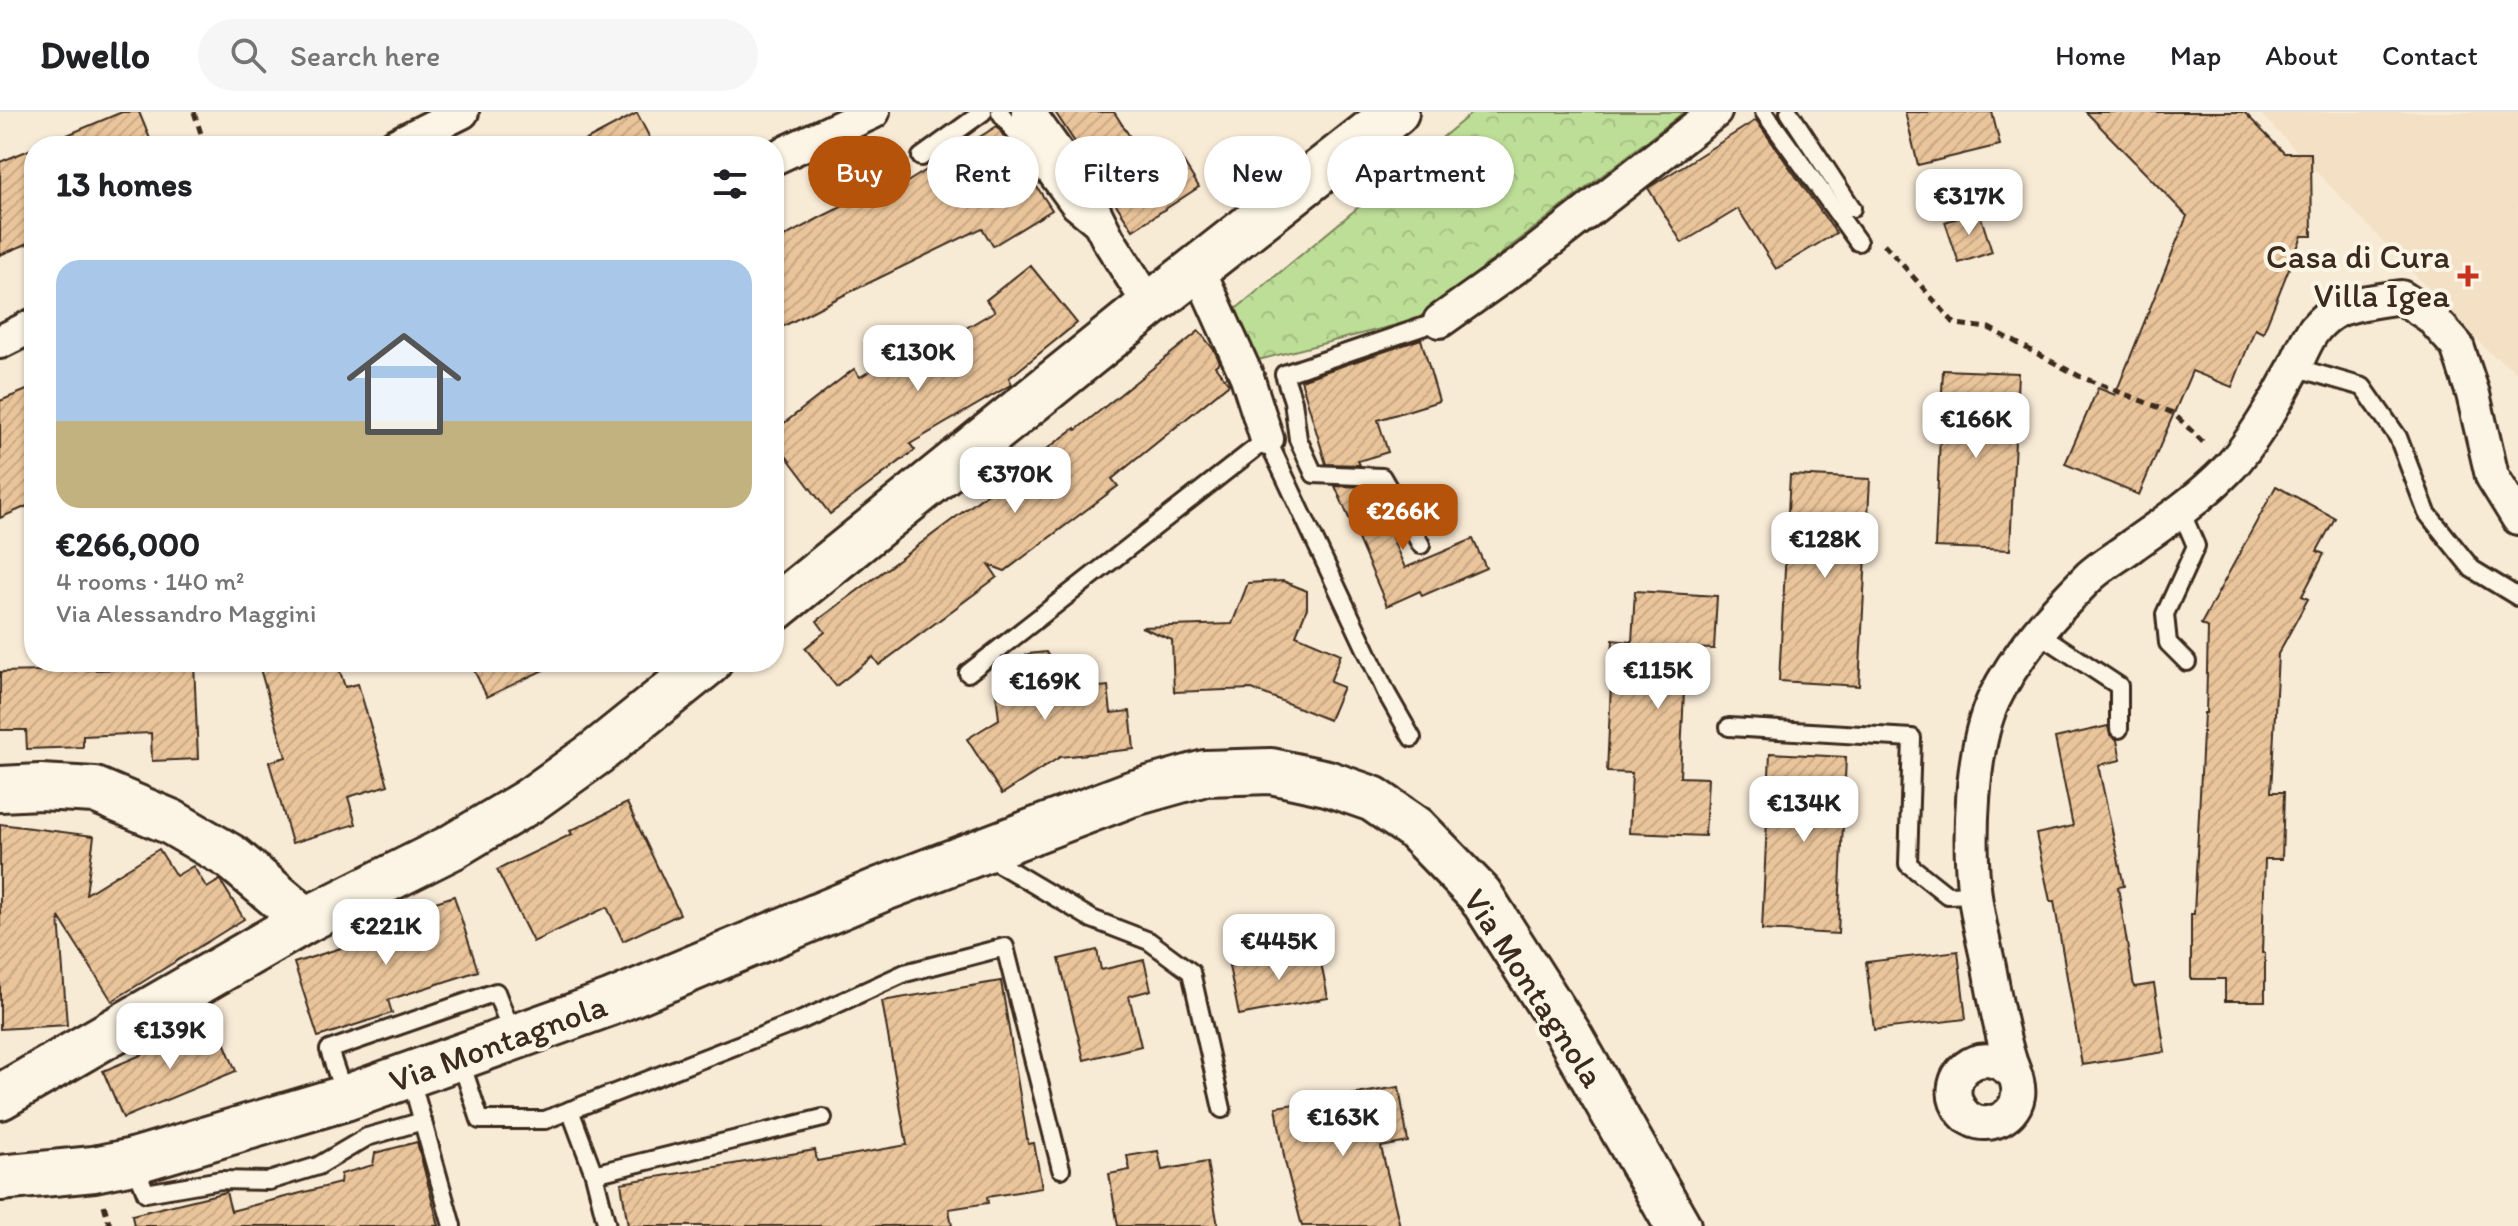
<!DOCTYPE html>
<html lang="en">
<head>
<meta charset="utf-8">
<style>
  :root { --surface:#fff; --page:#f6f6f6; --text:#202124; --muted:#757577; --line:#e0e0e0; --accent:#b45309 }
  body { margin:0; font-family:Itim,sans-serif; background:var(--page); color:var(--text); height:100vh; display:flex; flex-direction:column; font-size:30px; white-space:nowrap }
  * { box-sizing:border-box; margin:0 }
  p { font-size:26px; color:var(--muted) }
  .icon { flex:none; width:44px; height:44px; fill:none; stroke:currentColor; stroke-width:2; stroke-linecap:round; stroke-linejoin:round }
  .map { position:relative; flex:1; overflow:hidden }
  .sheet { position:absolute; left:24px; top:24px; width:760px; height:536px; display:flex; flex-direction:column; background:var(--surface); border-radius:32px; box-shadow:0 2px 6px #0004 }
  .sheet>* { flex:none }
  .top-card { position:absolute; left:808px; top:24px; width:760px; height:72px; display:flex; gap:16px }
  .price { position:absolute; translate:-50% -68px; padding:0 18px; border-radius:16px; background:#fff; color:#222; font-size:26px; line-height:52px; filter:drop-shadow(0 2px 4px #0008) }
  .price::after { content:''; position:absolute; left:50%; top:48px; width:24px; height:18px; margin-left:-12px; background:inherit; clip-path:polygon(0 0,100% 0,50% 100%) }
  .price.active { background:var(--accent); color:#fff }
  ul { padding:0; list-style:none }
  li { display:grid; align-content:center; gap:16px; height:424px; padding:0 32px }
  li span { display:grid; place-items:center; height:248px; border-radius:24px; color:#555 }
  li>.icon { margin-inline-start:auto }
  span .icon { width:144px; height:144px; fill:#fffc; stroke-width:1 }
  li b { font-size:34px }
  h2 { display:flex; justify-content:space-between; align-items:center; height:96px; padding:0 32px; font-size:34px }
  .pill { padding:0 28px; border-radius:36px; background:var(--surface); box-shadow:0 2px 6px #0004; font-size:28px; line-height:72px }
  .pill.active { background:var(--accent); color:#fff }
  header { display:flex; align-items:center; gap:48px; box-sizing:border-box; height:112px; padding:0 40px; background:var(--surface); border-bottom:2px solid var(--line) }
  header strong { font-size:38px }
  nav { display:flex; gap:44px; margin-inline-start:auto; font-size:28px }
  .search { width:560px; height:72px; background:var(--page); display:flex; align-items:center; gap:20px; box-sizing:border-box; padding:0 28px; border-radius:44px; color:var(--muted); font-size:30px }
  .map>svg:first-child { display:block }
  .built { fill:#f4e0c4 }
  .forest { fill:url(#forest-crowns); stroke:#7c845a; stroke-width:2 }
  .building { fill:url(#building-hatch); stroke:#3b2a1e; stroke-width:2 }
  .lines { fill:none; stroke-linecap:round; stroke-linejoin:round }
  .lane-casing { stroke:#3b2a1e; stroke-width:22 }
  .street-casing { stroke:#3b2a1e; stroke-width:38 }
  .secondary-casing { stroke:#3b2a1e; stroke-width:50 }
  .path { stroke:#3b2a1e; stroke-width:5; stroke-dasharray:8 6; stroke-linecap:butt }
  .lane { stroke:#fcf5e5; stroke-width:16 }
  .street { stroke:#fcf5e5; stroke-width:32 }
  .secondary { stroke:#fcf5e5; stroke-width:44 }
  .poi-dot { fill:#c8321e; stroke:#fcf5e5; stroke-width:3 }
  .labels { text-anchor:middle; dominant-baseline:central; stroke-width:8; stroke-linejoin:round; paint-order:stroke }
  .poi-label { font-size:34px; fill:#3b2a1e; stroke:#fcf5e5; text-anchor:end }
  .street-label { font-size:34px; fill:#3b2a1e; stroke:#fcf5e5 }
</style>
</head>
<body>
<header>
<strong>Dwello</strong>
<div class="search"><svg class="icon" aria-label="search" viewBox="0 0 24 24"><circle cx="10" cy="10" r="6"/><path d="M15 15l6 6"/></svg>Search here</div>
<nav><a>Home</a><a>Map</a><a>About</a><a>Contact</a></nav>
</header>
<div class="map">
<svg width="2518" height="1114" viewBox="0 0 2518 1114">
  <defs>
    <pattern id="forest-crowns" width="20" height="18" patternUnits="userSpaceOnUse" patternTransform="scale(2)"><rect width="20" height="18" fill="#bdde97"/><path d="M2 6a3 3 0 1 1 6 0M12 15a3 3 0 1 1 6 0" fill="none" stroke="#a3bf82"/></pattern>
    <pattern id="building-hatch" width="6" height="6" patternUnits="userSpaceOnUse" patternTransform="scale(2)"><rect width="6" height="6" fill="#eac59b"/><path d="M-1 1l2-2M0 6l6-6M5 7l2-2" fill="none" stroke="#caa985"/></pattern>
  </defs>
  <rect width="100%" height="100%" fill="#f8ebd6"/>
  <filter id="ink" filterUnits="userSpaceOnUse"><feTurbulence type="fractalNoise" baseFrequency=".0125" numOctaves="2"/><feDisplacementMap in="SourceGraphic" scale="16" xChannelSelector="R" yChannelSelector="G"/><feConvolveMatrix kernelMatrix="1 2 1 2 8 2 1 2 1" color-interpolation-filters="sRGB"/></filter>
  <g filter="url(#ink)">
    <!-- built -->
    <polygon class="built" points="2259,0 2518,0 2518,261 2490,241"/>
    <!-- forest -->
    <polygon class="forest" points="1473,0 1684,0 1416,208 1250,250 1231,201"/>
    <!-- building -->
    <g class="building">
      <polygon points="122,0 139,0 153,34 41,34"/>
      <polygon points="1055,0 1114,0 1154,62 1180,45 1199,75 1133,118"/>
      <polygon points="1905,0 1992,0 2000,33 1918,53"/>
      <polygon points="2086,0 2244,0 2284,41 2311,41 2312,124 2302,124 2263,221 2255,217 2232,275 2192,259 2139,383 2065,352 2098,276 2115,283 2187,104"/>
      <polygon points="637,1 654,34 575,34"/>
      <polygon points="1756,8 1836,121 1776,157 1738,97 1682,131 1648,76"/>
      <polygon points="997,14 1052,98 993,134 982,116 842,184 774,219 774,130 823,104 900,66 904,72"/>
      <polygon points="34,36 34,129 0,143 0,50"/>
      <polygon points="1979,99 1992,140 1959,151 1945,110"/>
      <polygon points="1030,153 1077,211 1009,266 1012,272 910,332 915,338 830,402 774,328 774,319 854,257 860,265 921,229 927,239 995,199 986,188"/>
      <polygon points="1199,219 1214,238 1220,250 1215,254 1229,272 1112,367 1118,374 1005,459 989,453 997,465 879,553 873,545 836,574 805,536 825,520 817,509 1075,316 1076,318"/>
      <polygon points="1421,227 1439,289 1378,308 1388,340 1358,349 1360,353 1326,352 1301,268"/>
      <polygon points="1943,258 2018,261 2010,438 1935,435"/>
      <polygon points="34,275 34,391 0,406 0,289"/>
      <polygon points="1790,363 1870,367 1859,574 1779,569"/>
      <polygon points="1335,374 1370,375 1405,456 1473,427 1486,456 1422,484 1420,479 1387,494"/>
      <polygon points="2276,374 2335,406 2317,439 2324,442 2302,484 2308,487 2278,542 2271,680 2284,680 2282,747 2265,747 2262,841 2265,841 2265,889 2225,889 2225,867 2191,867 2191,802 2194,802 2204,601 2206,601 2208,516 2201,512"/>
      <polygon points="1283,469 1307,479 1307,496 1296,523 1341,542 1330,570 1343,575 1329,608 1252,577 1174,580 1172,528 1141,515 1232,512 1248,471"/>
      <polygon points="1635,479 1717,484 1714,537 1686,536 1680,665 1708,666 1705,724 1629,721 1632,661 1607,660 1613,528 1632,530"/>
      <polygon points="1046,540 1057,558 1060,579 1108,574 1111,601 1130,599 1134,637 1060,645 1002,682 967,627 999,607 993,555 1011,553 1028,542"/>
      <polygon points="131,550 194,550 198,647 152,649 151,621 83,624 83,635 27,637 26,618 0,618 0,560 131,557"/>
      <polygon points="258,550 337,550 345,575 358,572 388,673 348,685 356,712 292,731 269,650 286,645"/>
      <polygon points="470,550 560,550 487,585"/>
      <polygon points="2108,614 2110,623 2117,628 2121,648 2098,653 2124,774 2118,775 2134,875 2154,872 2165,940 2082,953 2054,789 2050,789 2036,722 2073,714 2055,626"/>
      <polygon points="1770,641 1846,645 1838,822 1762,818"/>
      <polygon points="627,691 680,802 623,829 607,795 533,830 497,758 572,722 570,719"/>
      <polygon points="0,712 94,724 86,782 159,737 176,764 193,754 207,776 220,768 244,807 112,889 59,805 67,913 0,917"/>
      <polygon points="454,784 478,859 388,888 392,901 318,925 294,851 384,822 380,808"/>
      <polygon points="1318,836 1328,886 1239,903 1229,854"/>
      <polygon points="1097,838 1101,858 1144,848 1151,878 1129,884 1141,934 1084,948 1059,847"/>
      <polygon points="1958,839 1966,907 1874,918 1866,850"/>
      <polygon points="1001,869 1028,1032 1034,1031 1042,1076 987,1085 988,1091 949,1097 952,1114 628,1114 621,1071 815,1038 817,1049 907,1033 882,889"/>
      <polygon points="216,911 236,959 123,1006 103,959"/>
      <polygon points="1399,975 1408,1030 1381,1035 1400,1114 1302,1114 1285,1050 1276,995"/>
      <polygon points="417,1030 439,1114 134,1114 132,1103 226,1080 231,1099 340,1071 341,1062 373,1053 375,1041"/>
      <polygon points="1158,1039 1162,1058 1207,1050 1218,1114 1118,1114 1109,1062 1130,1058 1127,1044"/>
    </g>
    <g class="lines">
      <defs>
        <g id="lane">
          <polyline points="1000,0 1071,97 1094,116"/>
          <polyline points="1764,0 1858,130"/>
          <polyline points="1789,0 1852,96"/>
          <polyline points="921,45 983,0"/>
          <polyline points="2294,255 2363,275 2398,325 2427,401 2472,457 2518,485"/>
          <polyline points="2181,399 2196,434 2165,502 2168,531 2187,550"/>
          <polyline points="1421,433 1382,365 1314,362 1298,327 1293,289 1284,262 1440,209"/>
          <polyline points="2037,520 2119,574 2119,617"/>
          <polyline points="968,561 1267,327 1387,582 1412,626"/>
          <polyline points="1729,615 1912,626 1908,752 1947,783 1975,782"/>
          <polyline points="986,744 1092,807 1149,829 1191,860 1222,997"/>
          <polyline points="460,947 480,1008 545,1008 802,908 905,861 1005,835 1061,1057"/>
          <polyline points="410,964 452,1114"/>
          <polyline points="345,985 329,938 496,880 513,924"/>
          <polyline points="570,998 594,1062 607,1114"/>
          <polyline points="135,1052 146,1081 221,1068 269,1069 318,1054 367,1025 423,1009"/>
          <polyline points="594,1062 823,1006"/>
        </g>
        <g id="street">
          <polyline points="1028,0 1083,77 1108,127 1150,193"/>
          <polyline points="394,34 462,0"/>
          <polyline points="774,46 873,0"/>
          <polyline points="1198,156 1247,265 1267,327"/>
          <polyline points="1440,209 1523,150 1715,0"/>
          <polyline points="0,230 34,213"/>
          <path d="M2016 965C1982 923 1935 969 1963 1001 1980 1021 2014 1009 2018 984 2020 973 2014 960 2010 949 2000 918 1995 887 1989 855 1984 831 1978 808 1975 784 1968 731 1971 635 1994 587 2017 540 2053 501 2090 464 2103 452 2120 443 2134 432 2167 409 2200 386 2228 357 2251 333 2279 285 2294 256 2305 234 2309 217 2331 202 2347 191 2382 188 2401 185L2430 204 2457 234 2473 282 2492 364 2518 406"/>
        </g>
        <g id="secondary">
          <polyline points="774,497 1150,193 1396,0"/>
          <polyline points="0,677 40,675 95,678 171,710 231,745 306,808"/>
          <polyline points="0,985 306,808 452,735 529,689 596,641 709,550"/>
          <polyline points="0,1066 94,1057 133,1049 345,986 610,891 882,777 1131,682 1205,661 1271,659 1327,671 1373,687 1415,716 1480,783 1569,923 1678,1114"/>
        </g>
      </defs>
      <!-- lane casing -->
      <use href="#lane" class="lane-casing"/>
      <!-- street casing -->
      <use href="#street" class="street-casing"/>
      <!-- secondary casing -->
      <use href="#secondary" class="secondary-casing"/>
      <!-- path -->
      <g class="path">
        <polyline points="194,0 205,34"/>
        <polyline points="1884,132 1955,212 1989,216 2081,265 2173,301 2206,333"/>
        <polyline points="104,1093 110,1114"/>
      </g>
      <!-- lane -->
      <use href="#lane" class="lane"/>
      <!-- street -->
      <use href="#street" class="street"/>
      <!-- secondary -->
      <use href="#secondary" class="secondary"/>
    </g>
  </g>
  <!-- markers -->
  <path class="poi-dot" d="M2464 152h8v8h8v8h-8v8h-8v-8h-8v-8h8z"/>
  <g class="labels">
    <!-- poi labels -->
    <g class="poi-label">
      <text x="2450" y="144">Casa di Cura<tspan x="2450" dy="39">Villa Igea</tspan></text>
    </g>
    <!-- street labels -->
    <g class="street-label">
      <text transform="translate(1534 876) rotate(57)">Via Montagnola</text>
      <text transform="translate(498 931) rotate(-20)">Via Montagnola</text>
    </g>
  </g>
</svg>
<b class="price" style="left:1969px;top:125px">€317K</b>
<b class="price" style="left:918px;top:281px">€130K</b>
<b class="price" style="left:1976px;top:348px">€166K</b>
<b class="price" style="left:1015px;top:403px">€370K</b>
<b class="price active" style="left:1403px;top:440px">€266K</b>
<b class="price" style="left:1825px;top:468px">€128K</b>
<b class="price" style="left:1658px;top:599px">€115K</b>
<b class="price" style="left:1045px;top:610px">€169K</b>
<b class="price" style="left:1804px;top:732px">€134K</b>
<b class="price" style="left:386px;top:855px">€221K</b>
<b class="price" style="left:1279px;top:870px">€445K</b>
<b class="price" style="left:170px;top:959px">€139K</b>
<b class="price" style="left:1343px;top:1046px">€163K</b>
<div class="top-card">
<a class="pill active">Buy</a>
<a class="pill">Rent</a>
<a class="pill">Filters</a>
<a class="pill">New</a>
<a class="pill">Apartment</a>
</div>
<section class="sheet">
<h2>13 homes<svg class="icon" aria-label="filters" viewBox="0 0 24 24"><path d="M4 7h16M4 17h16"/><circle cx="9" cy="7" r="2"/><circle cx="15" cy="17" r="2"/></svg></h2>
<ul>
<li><span style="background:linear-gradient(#a9c7e8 65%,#c2b280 0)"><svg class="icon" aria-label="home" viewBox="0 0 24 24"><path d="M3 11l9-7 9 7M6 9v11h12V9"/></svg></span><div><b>€266,000</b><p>4 rooms · 140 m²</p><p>Via Alessandro Maggini</p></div></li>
</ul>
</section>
</div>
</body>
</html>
